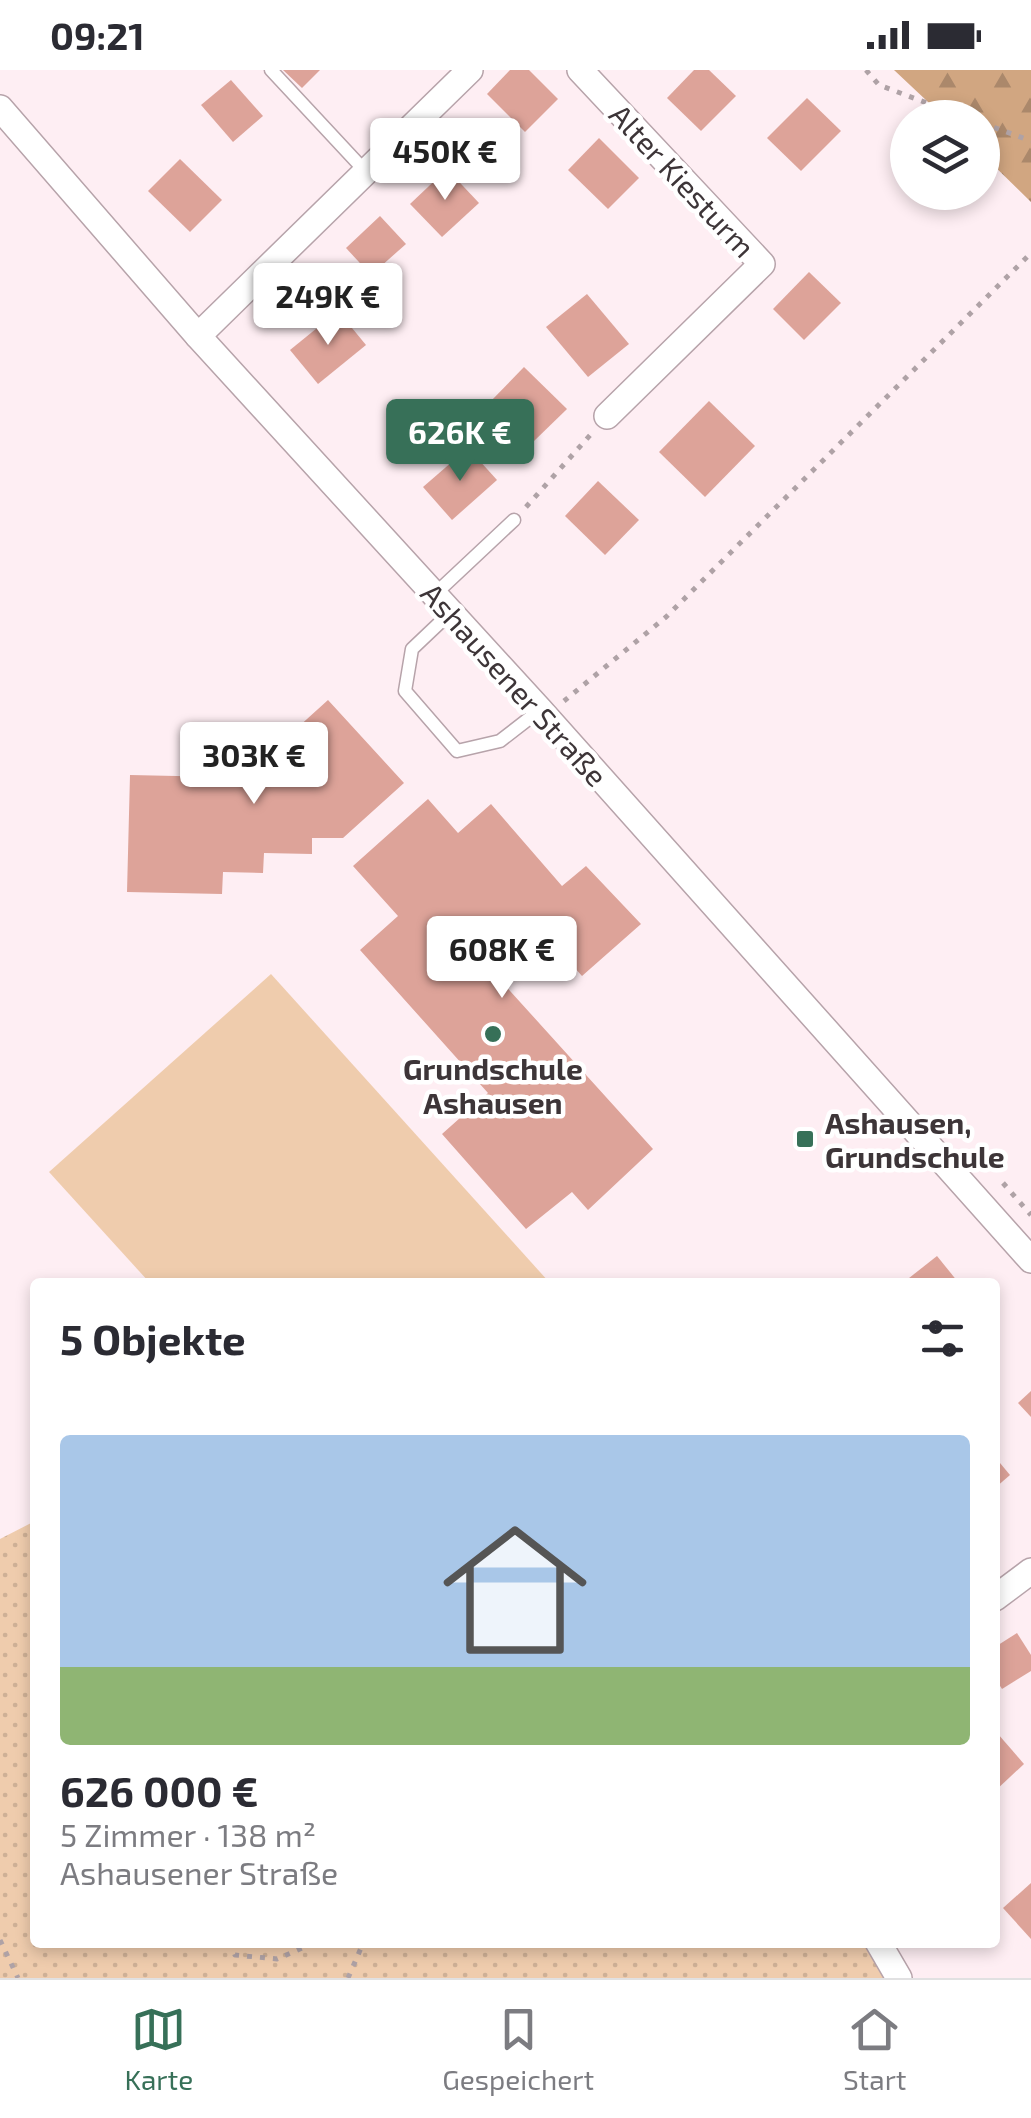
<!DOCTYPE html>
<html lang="de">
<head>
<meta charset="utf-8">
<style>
  :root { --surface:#fff; --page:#f7f7f7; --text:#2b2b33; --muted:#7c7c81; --line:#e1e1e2; --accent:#377058 }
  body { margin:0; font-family:"Exo 2",sans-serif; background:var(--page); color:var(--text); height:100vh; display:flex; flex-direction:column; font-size:38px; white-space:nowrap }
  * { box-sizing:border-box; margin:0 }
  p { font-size:32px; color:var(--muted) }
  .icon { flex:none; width:55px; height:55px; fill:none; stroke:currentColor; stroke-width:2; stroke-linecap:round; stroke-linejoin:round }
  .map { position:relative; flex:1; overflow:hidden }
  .sheet { position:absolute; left:30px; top:1208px; width:970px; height:670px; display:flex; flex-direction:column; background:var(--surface); border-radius:10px; box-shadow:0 5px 15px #0003 }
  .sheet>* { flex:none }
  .buttons { position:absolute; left:890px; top:30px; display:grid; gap:20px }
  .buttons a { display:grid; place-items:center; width:110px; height:110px; border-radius:50%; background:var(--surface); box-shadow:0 5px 15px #0003; font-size:50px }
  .price { position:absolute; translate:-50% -85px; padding:0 22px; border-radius:10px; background:#fff; color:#222; font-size:32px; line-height:65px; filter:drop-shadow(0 2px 5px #0008) }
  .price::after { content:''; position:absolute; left:50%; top:60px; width:30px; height:22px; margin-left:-15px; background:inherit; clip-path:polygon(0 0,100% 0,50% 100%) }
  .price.on { background:var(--accent); color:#fff }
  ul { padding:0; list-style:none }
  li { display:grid; align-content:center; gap:20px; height:530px; padding:0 30px }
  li+li { border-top:2px solid var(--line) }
  li span { display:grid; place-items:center; height:310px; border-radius:10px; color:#555 }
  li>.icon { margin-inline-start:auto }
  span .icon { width:180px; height:180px; fill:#fffc; stroke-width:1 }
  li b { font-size:42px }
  h2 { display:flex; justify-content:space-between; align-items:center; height:120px; padding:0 30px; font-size:42px }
  .status { display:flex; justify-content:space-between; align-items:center; height:70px; padding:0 50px; background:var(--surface); direction:ltr }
  .status svg { height:28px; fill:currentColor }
  .menu { display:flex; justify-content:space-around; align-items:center; height:140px; border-top:2px solid var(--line); background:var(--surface); font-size:28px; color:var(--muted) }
  .menu a { display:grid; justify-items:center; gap:5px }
  .menu .on { color:var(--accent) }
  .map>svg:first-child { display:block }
  .grass { fill:url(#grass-dots) }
  .forest { fill:url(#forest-firs) }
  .garden { fill:#efccad }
  .building { fill:#dda399 }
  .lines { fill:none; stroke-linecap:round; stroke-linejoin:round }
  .lane-casing { stroke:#b7a3aa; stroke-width:15 }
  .street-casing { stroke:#b7a3aa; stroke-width:28 }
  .path { stroke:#afa2a6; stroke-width:5; stroke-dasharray:5 8; stroke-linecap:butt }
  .lane { stroke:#fff; stroke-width:12 }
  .street { stroke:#fff; stroke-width:25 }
  .poi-dot { fill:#377058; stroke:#fff; stroke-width:4 }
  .labels { text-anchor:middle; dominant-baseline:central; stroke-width:9; stroke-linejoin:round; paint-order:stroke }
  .street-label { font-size:30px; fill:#3d3538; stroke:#fff }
  .poi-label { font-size:30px; font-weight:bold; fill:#3d3538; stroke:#fff }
</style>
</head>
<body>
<div class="status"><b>09:21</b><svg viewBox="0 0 49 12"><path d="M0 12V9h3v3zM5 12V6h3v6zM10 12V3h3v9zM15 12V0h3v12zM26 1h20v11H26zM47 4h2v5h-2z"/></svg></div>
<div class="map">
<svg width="1031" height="1908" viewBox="0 0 1031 1908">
  <defs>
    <pattern id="grass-dots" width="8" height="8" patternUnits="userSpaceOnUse" patternTransform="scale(2.5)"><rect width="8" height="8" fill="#efccad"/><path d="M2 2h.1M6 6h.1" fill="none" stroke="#ceb096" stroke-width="1.8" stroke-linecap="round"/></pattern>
    <pattern id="forest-firs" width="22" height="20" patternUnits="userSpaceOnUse" patternTransform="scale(2.5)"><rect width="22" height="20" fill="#d1a681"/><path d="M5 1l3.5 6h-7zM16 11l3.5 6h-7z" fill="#ab886b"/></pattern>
  </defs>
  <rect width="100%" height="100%" fill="#feeef3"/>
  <!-- grass -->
  <polygon class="grass" points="35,1451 35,1872 869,1872 889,1908 0,1908 0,1469"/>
  <!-- forest -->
  <polygon class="forest" points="894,0 1031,0 1031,132 983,85 982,48 944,47"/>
  <!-- garden -->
  <polygon class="garden" points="271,904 549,1212 149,1212 49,1102"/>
  <!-- building -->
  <g class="building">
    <polygon points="283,0 320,0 302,18"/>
    <polygon points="510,0 529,0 558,29 525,62 487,24"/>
    <polygon points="694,0 709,0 736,26 701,61 667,28"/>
    <polygon points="231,10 263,46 233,72 201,35"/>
    <polygon points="807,28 841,61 801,101 767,68"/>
    <polygon points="599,68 639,108 608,139 568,100"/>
    <polygon points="180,89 222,130 190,162 148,121"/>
    <polygon points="447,99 479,133 442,167 410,134"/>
    <polygon points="380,146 406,174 371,205 346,178"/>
    <polygon points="809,202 841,233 804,270 773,239"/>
    <polygon points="587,224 629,274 588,307 546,257"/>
    <polygon points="338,241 366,275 318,314 290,280"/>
    <polygon points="524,297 567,339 532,373 490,332"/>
    <polygon points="709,331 755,376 705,427 659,382"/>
    <polygon points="468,378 497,410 452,450 423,417"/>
    <polygon points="598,411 639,450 605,485 565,446"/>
    <polygon points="328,630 404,713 343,768 312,768 312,784 264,783 263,803 223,802 222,824 127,822 130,705 222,707 222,687 249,687 250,667 286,668"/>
    <polygon points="428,729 458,763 491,734 562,816 586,796 641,854 582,906 540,859 492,901 653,1079 588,1140 572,1122 526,1159 442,1064 488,1023 360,880 398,846 353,796"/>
    <polygon points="937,1186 958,1212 904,1212"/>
    <polygon points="1031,1321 1031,1347 1018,1333"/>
    <polygon points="995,1387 1010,1405 995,1418"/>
    <polygon points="1017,1563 1031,1585 1031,1601 1002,1619 995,1608 995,1577"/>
    <polygon points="998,1664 1024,1694 995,1721 995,1666"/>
    <polygon points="1031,1813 1031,1869 1003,1838"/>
  </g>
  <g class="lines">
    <defs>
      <g id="lane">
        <polyline points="271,0 366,102"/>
        <polyline points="434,525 514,450"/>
        <polyline points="451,542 412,579 405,621 457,681 500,671 540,640"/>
      </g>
      <g id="street">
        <polyline points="580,0 762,194 607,346"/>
        <polyline points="0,38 198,266 540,640 1031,1190"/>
        <polyline points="198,266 470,0"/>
        <polyline points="995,1528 1031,1501"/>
        <polyline points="878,1872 899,1908"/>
      </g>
    </defs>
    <!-- lane casing -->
    <use href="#lane" class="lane-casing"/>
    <!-- street casing -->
    <use href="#street" class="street-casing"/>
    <!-- path -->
    <g class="path">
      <polyline points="866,0 879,15 967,48"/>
      <polyline points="982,53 1031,71"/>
      <polyline points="526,437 592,363"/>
      <polyline points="564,631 666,547 1031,183"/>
      <polyline points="1003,1113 1031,1145"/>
      <polyline points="0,1870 18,1908"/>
      <polyline points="230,1872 235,1885 277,1889 316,1872"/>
      <polyline points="348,1908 361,1878 365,1872"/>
    </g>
    <!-- lane -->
    <use href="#lane" class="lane"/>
    <!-- street -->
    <use href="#street" class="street"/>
  </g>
  <!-- markers -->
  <g class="poi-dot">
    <circle cx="493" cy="964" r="10"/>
    <rect x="795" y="1059" width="20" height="20" rx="5"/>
  </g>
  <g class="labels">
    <!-- street labels -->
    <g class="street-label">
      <text transform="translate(683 110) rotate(47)">Alter Kiesturm</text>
      <text transform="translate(515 614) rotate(48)">Ashausener Straße</text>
    </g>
    <!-- poi labels -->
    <g class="poi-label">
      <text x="493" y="998">Grundschule<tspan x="493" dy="34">Ashausen</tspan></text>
      <text x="825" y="1052" text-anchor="start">Ashausen,<tspan x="825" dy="34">Grundschule</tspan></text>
    </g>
  </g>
</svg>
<div class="buttons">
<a><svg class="icon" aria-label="layers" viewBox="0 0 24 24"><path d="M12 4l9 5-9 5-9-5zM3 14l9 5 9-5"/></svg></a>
</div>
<b class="price" style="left:445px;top:133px">450K €</b>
<b class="price" style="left:328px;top:278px">249K €</b>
<b class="price on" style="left:460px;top:414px">626K €</b>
<b class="price" style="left:254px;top:737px">303K €</b>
<b class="price" style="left:502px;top:931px">608K €</b>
<section class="sheet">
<h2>5 Objekte<svg class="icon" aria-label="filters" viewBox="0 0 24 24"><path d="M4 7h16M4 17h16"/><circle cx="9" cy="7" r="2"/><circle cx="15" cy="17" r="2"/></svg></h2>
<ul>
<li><span style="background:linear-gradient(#a9c7e8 75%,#8fb573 0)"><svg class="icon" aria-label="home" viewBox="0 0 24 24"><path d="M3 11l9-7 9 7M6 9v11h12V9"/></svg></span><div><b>626 000 €</b><p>5 Zimmer · 138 m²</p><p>Ashausener Straße</p></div></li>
</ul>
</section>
</div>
<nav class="menu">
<a class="on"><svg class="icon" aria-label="map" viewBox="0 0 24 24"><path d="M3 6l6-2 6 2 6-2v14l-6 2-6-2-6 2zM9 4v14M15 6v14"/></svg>Karte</a>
<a><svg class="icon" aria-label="saved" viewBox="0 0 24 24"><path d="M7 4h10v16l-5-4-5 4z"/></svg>Gespeichert</a>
<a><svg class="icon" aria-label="home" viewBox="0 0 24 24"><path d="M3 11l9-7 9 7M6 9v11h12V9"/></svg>Start</a>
</nav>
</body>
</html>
